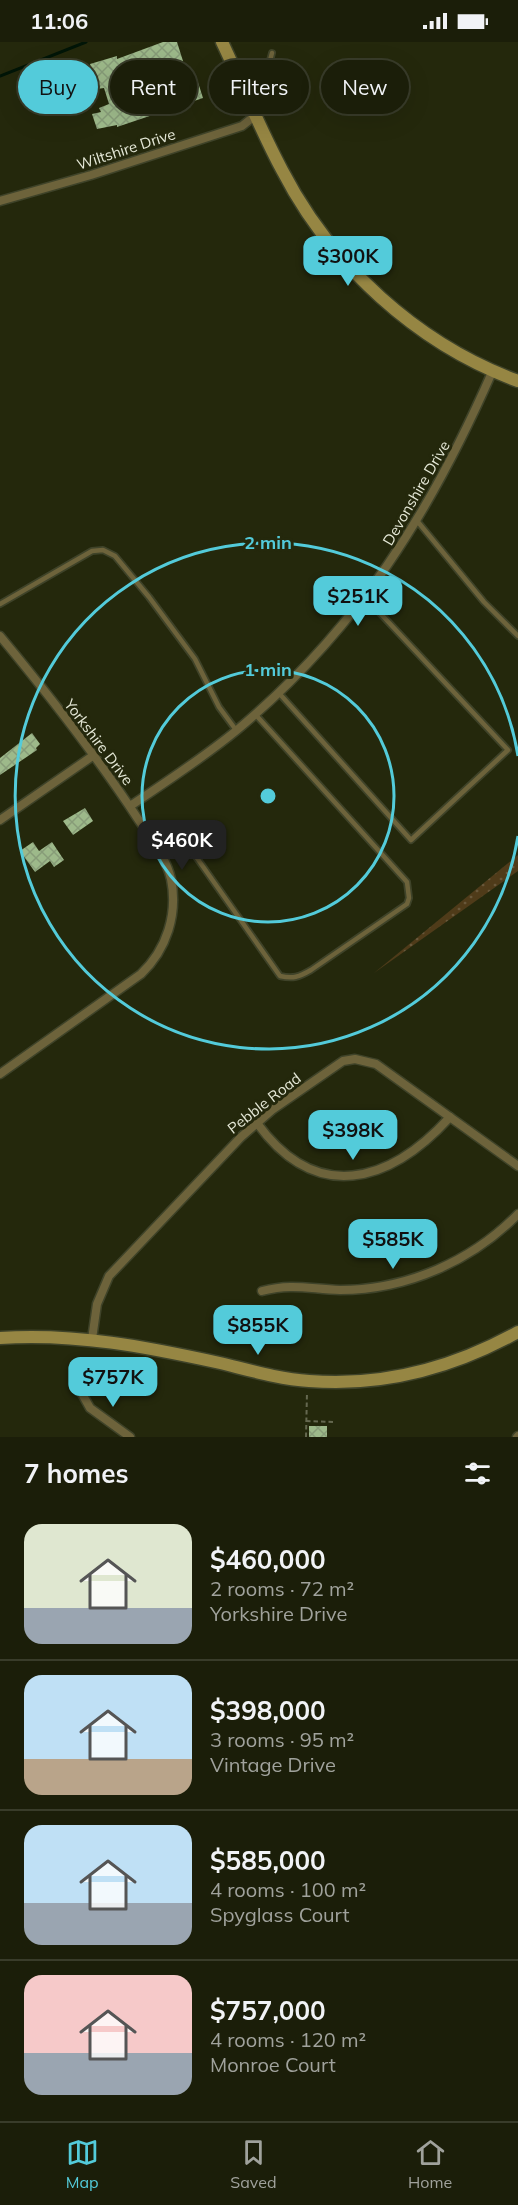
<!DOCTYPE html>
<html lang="en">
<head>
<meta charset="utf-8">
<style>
  :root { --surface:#1b1e09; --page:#282b17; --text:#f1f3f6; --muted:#a0a29c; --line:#393c2a; --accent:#53cbda }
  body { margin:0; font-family:Mulish,sans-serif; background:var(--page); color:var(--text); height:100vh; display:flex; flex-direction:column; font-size:22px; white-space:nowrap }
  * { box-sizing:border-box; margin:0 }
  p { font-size:20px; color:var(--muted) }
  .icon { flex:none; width:33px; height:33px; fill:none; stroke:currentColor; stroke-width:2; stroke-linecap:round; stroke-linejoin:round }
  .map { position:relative; height:1395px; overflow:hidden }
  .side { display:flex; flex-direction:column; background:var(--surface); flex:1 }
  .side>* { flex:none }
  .top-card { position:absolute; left:18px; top:18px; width:483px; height:54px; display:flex; gap:12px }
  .price { position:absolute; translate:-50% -51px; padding:0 14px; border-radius:12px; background:var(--accent); color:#111; font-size:20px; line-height:39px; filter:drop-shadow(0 2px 3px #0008) }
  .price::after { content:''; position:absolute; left:50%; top:36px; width:18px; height:14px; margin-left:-9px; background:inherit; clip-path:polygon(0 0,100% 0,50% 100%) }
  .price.active { background:#222; color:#fff }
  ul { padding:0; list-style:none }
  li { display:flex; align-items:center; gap:18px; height:150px; padding:0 24px }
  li+li { border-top:2px solid var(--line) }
  li span { display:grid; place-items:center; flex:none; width:168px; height:120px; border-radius:18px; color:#555 }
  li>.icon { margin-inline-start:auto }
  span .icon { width:72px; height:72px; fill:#fffc; stroke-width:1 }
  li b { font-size:26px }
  h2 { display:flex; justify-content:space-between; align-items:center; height:72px; padding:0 24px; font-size:26px }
  .pill { padding:0 21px; border-radius:27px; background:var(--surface); box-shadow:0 6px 24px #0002,0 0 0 2px var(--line); font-size:21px; line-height:54px }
  .pill.active { background:var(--accent); color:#111 }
  .status { display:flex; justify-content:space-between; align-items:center; height:42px; padding:0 30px; background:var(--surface); direction:ltr }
  .status svg { height:16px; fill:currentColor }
  .tabs { display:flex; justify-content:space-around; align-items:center; height:84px; border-top:2px solid var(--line); background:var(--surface); font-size:16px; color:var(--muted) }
  .tabs a { display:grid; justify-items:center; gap:3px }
  .tabs .active { color:var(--accent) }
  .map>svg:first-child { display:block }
  .grass { fill:url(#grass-dots) }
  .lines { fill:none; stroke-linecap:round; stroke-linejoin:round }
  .stream { stroke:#011507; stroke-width:3 }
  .building { fill:url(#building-cross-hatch); fill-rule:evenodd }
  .lane-casing { stroke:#3f4329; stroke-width:8 }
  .street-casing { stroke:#3f4329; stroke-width:11 }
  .secondary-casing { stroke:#3f4329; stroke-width:15 }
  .path { stroke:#656850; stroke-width:2; stroke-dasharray:4.5 3; stroke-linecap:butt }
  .lane { stroke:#6d633b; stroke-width:4.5 }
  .street { stroke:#6d633b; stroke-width:8 }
  .secondary { stroke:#968643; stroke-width:12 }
  .ring { fill:none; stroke:#53cbda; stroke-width:3 }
  .labels { text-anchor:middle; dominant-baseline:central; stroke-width:6; stroke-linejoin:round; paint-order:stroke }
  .street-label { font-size:15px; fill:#e6e9d8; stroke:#24280c }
  .centre { fill:#53cbda; stroke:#24280c; stroke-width:3 }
  .ring-label { font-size:18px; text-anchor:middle; font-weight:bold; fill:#53cbda; stroke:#24280c; stroke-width:6; stroke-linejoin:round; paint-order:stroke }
</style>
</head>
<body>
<div class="status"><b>11:06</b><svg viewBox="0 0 49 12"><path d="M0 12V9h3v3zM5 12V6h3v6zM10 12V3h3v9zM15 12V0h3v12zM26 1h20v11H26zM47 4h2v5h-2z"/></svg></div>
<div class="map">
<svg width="518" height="1395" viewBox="0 0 518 1395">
  <defs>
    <pattern id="grass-dots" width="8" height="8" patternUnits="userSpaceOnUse" patternTransform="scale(1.5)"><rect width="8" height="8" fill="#4f3b19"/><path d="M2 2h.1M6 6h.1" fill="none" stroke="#68573a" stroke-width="1.8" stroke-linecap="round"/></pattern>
    <pattern id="building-cross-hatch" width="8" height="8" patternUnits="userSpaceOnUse" patternTransform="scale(1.5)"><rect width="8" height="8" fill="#9db98a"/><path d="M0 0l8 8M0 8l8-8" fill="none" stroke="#879c78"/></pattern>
  </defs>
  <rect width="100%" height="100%" fill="#24280c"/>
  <!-- grass -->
  <polygon class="grass" points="518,813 518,829 374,931"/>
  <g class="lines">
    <!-- stream -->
    <polyline class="stream" points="0,34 86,0"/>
  </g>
  <!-- building -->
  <g class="building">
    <path d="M163 0H177L183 19 171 23 175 39 196 34 203 56 117 85V83L97 87 92 72 101 70 99 66 109 62 104 46 76 50 71 34 91 25 90 22 117 14V17ZM146 31 152 48 136 53 130 36Z"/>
    <polygon points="32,691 40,702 36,706 37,708 0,733 0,716"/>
    <polygon points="85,766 93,779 73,793 63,779"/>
    <polygon points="33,800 39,809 52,800 64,818 54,825 50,819 35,830 20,809"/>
    <rect x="309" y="1384" width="18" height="11"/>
  </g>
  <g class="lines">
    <defs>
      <g id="lane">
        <polyline points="241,40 268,26 272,11"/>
        <polyline points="418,480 484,560 518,594"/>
        <polyline points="0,562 92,509 103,508 115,514 149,555 195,617 219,665 236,688"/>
        <polyline points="278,650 411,798 508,708 365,555"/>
        <path d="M157 805 173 801 192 809 280 934C293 937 299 935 311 928L407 862 409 856 407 840 255 672"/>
      </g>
      <g id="street">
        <polyline points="0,159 91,133 242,84 257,72"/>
        <path d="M0 594C49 653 96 713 138 777 150 795 166 815 171 837 178 872 167 907 141 932L0 1032"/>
        <path d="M130 764C166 740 203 716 237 688 358 587 431 470 493 328"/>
        <polyline points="0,778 94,713"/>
        <path d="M257 1081C316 1162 389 1142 450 1075"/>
        <path d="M262 1249C293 1241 309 1247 340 1248 407 1248 472 1219 518 1172"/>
        <polyline points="92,1297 97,1262 109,1234 241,1095 272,1068 343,1019 355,1017 376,1022 518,1124"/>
        <polyline points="80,1348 90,1366 130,1395"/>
        <polyline points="517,1395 518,1394"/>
      </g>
      <g id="secondary">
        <path d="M222 0C242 42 260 87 282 128 331 223 417 302 518 339"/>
        <path d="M0 1296C76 1291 147 1305 220 1321 249 1328 279 1337 309 1339 384 1345 453 1326 518 1290"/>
      </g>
    </defs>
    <!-- lane casing -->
    <use href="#lane" class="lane-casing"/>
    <!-- street casing -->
    <use href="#street" class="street-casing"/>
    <!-- secondary casing -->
    <use href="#secondary" class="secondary-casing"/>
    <!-- path -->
    <g class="path">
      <polyline points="306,1379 333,1380"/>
      <polyline points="306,1395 307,1350"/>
    </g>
    <!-- lane -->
    <use href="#lane" class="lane"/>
    <!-- street -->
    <use href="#street" class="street"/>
    <!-- secondary -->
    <use href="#secondary" class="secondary"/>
  </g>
  <!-- distance rings -->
  <g class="ring">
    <circle cx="268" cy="754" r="126"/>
    <path d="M518 794A253 253 0 1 1 518 714"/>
  </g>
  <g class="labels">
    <!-- street labels -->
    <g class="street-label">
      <text transform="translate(126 107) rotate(-18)">Wiltshire Drive</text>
      <text transform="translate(416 451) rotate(-60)">Devonshire Drive</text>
      <text transform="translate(99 700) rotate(53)">Yorkshire Drive</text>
      <text transform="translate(264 1061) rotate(-38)">Pebble Road</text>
    </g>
  </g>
  <circle cx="268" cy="754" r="9" class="centre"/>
  <g class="ring-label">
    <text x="268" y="507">2 min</text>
    <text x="268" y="634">1 min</text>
  </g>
</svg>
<b class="price" style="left:348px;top:245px">$300K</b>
<b class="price" style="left:358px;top:585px">$251K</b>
<b class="price active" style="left:182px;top:829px">$460K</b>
<b class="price" style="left:353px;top:1119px">$398K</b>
<b class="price" style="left:393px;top:1228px">$585K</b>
<b class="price" style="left:258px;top:1314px">$855K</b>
<b class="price" style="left:113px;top:1366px">$757K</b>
<div class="top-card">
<a class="pill active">Buy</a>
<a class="pill">Rent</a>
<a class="pill">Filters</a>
<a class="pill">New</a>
</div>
</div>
<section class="side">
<h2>7 homes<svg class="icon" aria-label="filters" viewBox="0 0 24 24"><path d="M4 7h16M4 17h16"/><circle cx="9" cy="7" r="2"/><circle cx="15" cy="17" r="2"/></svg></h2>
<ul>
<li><span style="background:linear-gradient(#dfe7d0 70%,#9aa5b1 0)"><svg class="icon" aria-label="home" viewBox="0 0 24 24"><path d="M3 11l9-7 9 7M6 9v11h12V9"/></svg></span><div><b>$460,000</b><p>2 rooms · 72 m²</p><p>Yorkshire Drive</p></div></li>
<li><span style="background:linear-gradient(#bfe0f5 70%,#b9a48a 0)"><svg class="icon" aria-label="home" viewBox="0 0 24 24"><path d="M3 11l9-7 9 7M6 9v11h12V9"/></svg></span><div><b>$398,000</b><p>3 rooms · 95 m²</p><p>Vintage Drive</p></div></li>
<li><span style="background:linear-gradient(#bfe0f5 65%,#9aa5b1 0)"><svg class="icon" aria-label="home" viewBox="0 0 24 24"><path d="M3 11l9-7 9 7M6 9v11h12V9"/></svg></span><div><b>$585,000</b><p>4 rooms · 100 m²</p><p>Spyglass Court</p></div></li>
<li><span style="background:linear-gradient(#f6c9c9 65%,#9aa5b1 0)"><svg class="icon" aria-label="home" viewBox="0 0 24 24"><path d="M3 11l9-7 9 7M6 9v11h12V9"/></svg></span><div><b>$757,000</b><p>4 rooms · 120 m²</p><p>Monroe Court</p></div></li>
</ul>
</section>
<nav class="tabs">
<a class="active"><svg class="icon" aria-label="map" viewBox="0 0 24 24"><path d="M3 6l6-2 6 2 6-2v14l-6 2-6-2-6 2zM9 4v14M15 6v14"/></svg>Map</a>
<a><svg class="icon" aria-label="saved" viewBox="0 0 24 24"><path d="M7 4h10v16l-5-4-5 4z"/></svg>Saved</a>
<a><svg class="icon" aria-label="home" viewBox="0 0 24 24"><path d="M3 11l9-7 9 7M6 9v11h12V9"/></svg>Home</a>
</nav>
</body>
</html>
